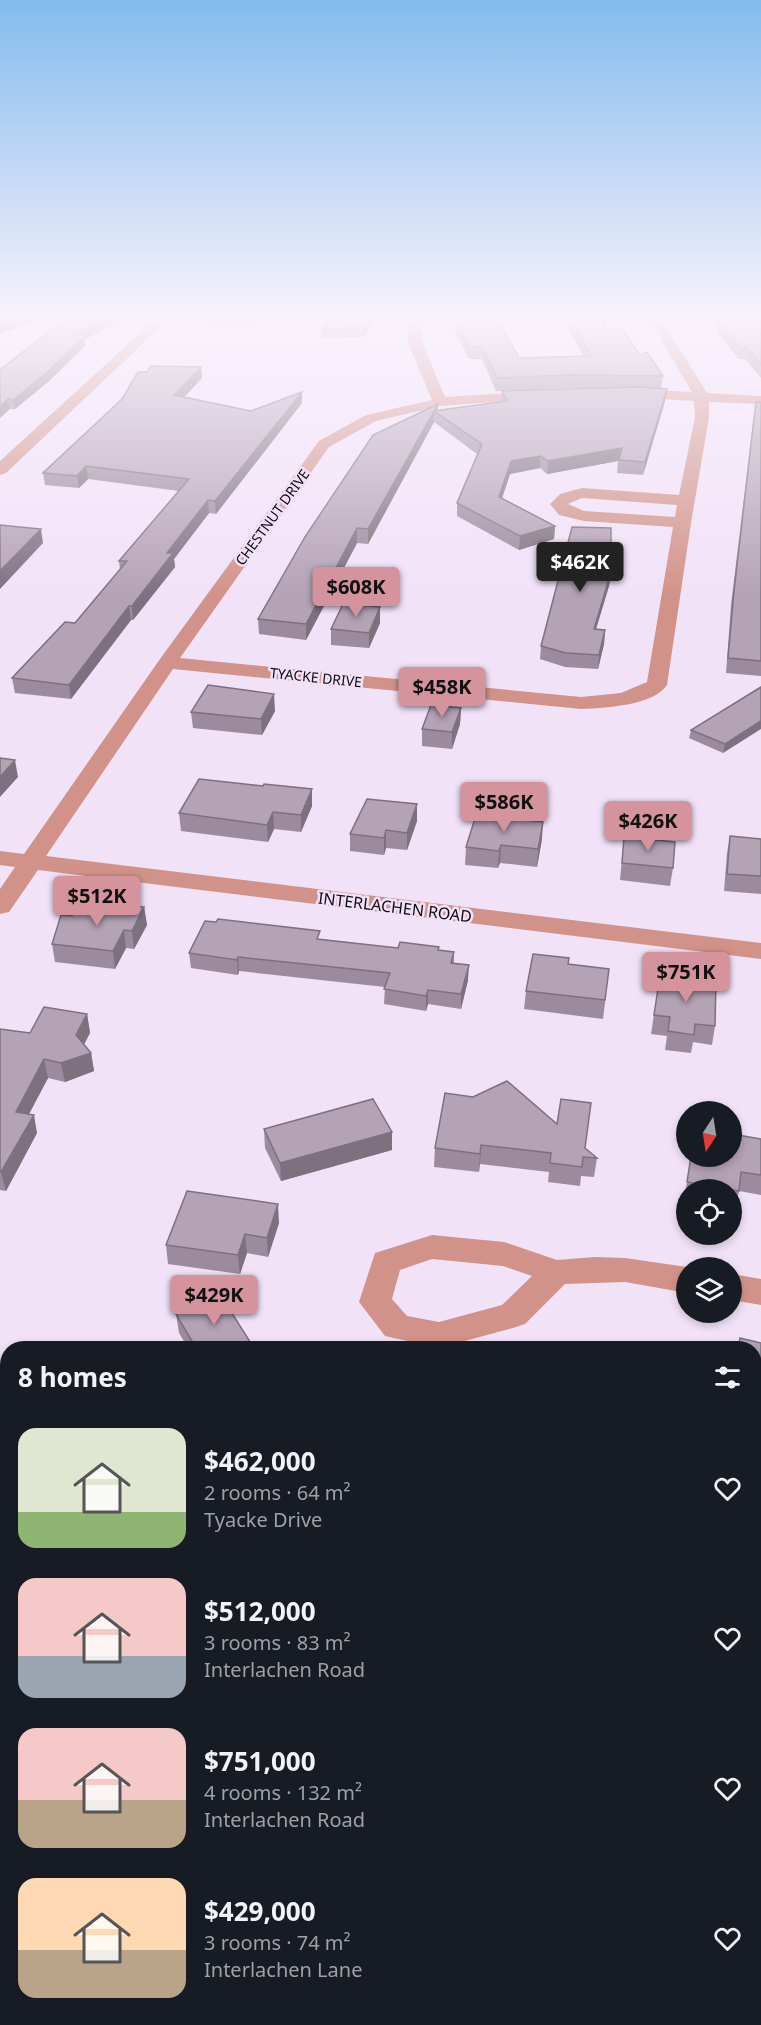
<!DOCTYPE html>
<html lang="en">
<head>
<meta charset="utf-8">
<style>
  :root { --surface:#171b24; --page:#20242c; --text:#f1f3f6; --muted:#9ea1a6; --accent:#d4939d }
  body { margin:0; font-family:"Noto Sans",sans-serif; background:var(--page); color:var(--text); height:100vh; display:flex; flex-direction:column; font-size:22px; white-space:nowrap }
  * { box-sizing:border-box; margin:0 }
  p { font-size:20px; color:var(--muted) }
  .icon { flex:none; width:33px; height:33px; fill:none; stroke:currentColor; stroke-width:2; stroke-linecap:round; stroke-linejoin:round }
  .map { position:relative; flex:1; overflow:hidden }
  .panel { position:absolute; left:0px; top:1341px; width:762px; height:684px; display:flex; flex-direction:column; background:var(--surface); border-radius:24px 24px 0 0; box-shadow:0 3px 9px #0003 }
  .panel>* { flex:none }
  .needle { width:39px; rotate:192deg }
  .controls { position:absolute; left:676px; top:1101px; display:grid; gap:12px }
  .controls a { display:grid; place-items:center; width:66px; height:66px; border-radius:50%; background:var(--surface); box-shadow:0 3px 9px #0003; font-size:30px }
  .price { position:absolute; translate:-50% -51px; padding:0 14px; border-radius:6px; background:var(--accent); color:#111; font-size:20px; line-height:39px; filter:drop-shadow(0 2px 3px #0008) }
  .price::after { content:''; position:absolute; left:50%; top:36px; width:18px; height:14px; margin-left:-9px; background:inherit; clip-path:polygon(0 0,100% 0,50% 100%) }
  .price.active { background:#222; color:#fff }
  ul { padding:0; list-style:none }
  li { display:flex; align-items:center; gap:18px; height:150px; padding:0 18px }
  li span { display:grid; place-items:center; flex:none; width:168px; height:120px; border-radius:18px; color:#555 }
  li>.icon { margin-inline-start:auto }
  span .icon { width:72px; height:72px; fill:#fffc; stroke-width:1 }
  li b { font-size:26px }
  h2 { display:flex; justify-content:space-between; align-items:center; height:72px; padding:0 18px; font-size:26px }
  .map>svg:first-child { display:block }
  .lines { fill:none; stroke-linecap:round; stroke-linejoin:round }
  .minor { fill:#d19389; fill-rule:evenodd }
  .tertiary { fill:#d19389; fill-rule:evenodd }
  .wall { fill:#9b8b9c; fill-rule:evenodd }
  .shaded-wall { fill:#7e717f }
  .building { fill:#b4a2b5; stroke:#7e717f; stroke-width:1.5 }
  .labels { text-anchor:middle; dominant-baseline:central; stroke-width:5; stroke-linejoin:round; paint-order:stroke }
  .far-street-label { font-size:14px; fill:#100b12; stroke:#f1e2f8 }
  .street-label { font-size:16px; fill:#100b12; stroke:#f1e2f8 }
</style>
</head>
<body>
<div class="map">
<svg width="761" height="2025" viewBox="0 0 761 2025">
  <rect width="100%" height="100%" fill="#f1e2f8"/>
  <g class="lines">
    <!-- minor -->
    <g class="minor">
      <polygon points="161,314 174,314 6,473 0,475 0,461"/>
      <path d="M416 314H428L421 329 423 345 445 397 538 391 545 395 538 399 440 406 376 421 329 447 180 658 581 697 621 693 647 682 673 527 584 521 559 515 550 504 560 494 582 488 679 495 695 417 694 401 630 397 623 393 630 389 692 392 646 314H658L707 393 761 396V404L709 402V417L691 523 667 685C653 706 604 708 581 709L173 669 46 856 761 943V959L38 870 9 912 0 914V889L15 867 0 865V851L24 854 160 659 319 441 366 415 432 400 409 345 407 329ZM582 498 677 505 675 517 584 511 568 504Z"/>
      <path d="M432 1235 504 1242 557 1260 595 1257 625 1258 687 1267V1293L625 1282 565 1284 525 1324 513 1328 439 1348 385 1336 359 1302 375 1253ZM432 1259 503 1266 532 1276 502 1305 439 1322 407 1316 392 1299 400 1270Z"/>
      <polygon points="732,1274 761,1279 761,1305 732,1300"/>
    </g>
    <!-- tertiary -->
    <g class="tertiary">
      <polygon points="0,1560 8,1563 8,1610 0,1607"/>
      <polygon points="307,2018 367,2018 370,2025 310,2025"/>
    </g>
  </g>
  <!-- wall -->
  <g class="wall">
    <polygon points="71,314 128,314 119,321 84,340 85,346 49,381 15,409 10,409 0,370"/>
    <polygon points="213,314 263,314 251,327 212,325 211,316"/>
    <polygon points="378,314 364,337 322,338 322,329"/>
    <path d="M462 314H495L519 358 583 356 568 328 569 316 605 329 640 355 663 376 661 388H652L667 389 665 401 643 475 617 473 618 461 547 474 540 468 510 474 502 498 555 526 554 539 519 550 457 516V503L477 454 434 422 368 544 357 543 306 640 259 634 258 619 438 404 437 410 501 402 502 391H496L482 359H469L455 332V320L462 319ZM568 388H609L507 391Z"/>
    <polygon points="761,314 761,378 745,359 739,359 717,332 718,321"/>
    <polygon points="201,367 202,378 184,397 251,411 302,403 216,514 209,513 174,559 175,567 133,620 131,620 71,699 15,693 12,678 75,623 120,570 119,561 179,491 88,479 79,488 45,485 43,473 122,399 147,372"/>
    <polygon points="761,402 761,676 726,673 731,605 754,414"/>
    <polygon points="561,570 611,572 609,586 596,629 605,630 604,644 598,669 565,667 540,659 541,646"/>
    <polygon points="380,623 369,648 331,645 331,629"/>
    <polygon points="761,687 723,753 689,738 691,730"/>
    <polygon points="461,708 460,724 452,749 422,746 422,729"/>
    <polygon points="275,711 262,735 193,728 191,712"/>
    <polygon points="263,786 312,806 301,832 274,829 268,842 181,831 179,813"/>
    <polygon points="417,804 417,821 407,850 386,848 384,855 350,851 350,834"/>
    <polygon points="730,836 761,839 761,894 724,891 727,853"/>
    <polygon points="624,837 673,868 670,886 620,880"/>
    <polygon points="542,839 537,867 500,863 498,868 465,865 466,847"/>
    <polygon points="144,907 147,925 134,949 126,948 115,969 55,962 52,944 72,916 104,911"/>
    <polygon points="320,939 398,948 439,950 454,952 454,963 468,980 461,1009 428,1004 426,1011 384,1004 385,987 239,971 238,975 191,968 189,953"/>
    <polygon points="569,958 569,964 609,969 603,1019 524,1009 526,991"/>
    <polygon points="660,975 715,1026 712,1045 693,1042 691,1053 665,1050 667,1036 651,1034"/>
    <polygon points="87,1014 90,1033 84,1044 91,1053 94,1071 65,1082 48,1078 29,1114 37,1133 6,1191 0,1190 0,1029 30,1033"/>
    <polygon points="445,1093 585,1148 597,1158 594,1177 581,1176 580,1186 548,1182 549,1172 480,1164 479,1172 434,1167 435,1148"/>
    <polygon points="264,1129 392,1150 281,1181 265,1148"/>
    <polygon points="761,1139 761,1195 739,1191 735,1210 732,1209 732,1190 687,1190 687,1201 684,1201 691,1156"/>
    <polygon points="279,1223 268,1257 247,1253 240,1274 168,1264 166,1245"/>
    <polygon points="176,1314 254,1348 188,1348 179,1333"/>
    <polygon points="740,1338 761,1343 761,1435 754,1434 754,1348 738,1348"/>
    <polygon points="761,1769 761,1859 754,1853 754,1777"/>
    <polygon points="761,1883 761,2002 754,2009 754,1890"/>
    <polygon points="636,2018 660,2018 652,2025 642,2025"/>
  </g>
  <!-- shaded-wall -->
  <g class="shaded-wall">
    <polygon points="29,314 54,314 0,334 0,325"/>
    <polygon points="115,314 128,314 119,321 84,340 85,346 49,381 15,409 13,400 75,335"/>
    <polygon points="255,314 263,314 251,327 251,318"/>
    <polygon points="373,314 378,314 364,337 364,328"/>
    <polygon points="201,367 202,378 175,407 174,395"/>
    <polygon points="667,389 665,401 643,475 645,462"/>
    <polygon points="302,392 302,403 216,514 215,501"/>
    <polygon points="8,399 10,409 0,418 0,406"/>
    <polygon points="438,404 437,413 434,411 434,422 368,544 368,529"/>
    <polygon points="622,448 618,461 547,474 548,461"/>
    <polygon points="540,456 540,468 510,474 498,510 499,497 511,461"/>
    <polygon points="86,466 88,479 79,488 77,476"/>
    <polygon points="208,500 209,513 174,559 175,567 133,620 132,606 167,553"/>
    <polygon points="555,526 554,539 519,550 520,536"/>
    <polygon points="357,528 357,543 306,640 306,624"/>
    <polygon points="41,529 43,543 0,589 0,571"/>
    <polygon points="611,572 609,586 592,642 594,629"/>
    <polygon points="129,606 131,620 71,699 69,685"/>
    <polygon points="380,607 380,623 369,648 369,633"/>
    <polygon points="605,630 604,644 598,669 599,655"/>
    <polygon points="274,694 275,711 262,735 261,719"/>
    <polygon points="461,708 460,724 452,749 452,732"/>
    <polygon points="761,721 761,729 723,753 725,744"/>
    <polygon points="15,760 18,777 0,797 0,777"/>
    <polygon points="312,789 312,806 301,832 301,815"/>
    <polygon points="417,804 417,821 407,850 407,833"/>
    <polygon points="273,812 274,829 268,842 267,825"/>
    <polygon points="543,822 542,839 537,867 538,849"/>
    <polygon points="386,830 386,848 384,855 384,838"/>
    <polygon points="501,845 500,863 498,868 499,851"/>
    <polygon points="144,907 147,925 134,949 132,931"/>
    <polygon points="124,930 126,948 115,969 113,951"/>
    <polygon points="238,957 239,971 238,975 237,960"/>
    <polygon points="469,965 468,980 461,1009 461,994"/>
    <polygon points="428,990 428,1004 426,1011 426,996"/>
    <polygon points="87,1014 90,1033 79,1054 76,1035"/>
    <polygon points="91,1053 94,1071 65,1082 61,1063"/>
    <polygon points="44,1059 48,1078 20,1131 16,1112"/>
    <polygon points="34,1115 37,1133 6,1191 1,1172"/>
    <polygon points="392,1132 392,1150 281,1181 280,1163"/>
    <polygon points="481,1145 480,1164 479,1172 480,1154"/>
    <polygon points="278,1204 279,1223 268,1257 267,1238"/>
    <polygon points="245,1234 247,1253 240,1274 238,1255"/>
    <polygon points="761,1994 761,2002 754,2009 754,2005 757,1998"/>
    <polygon points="651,2018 660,2018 652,2025 649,2025"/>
  </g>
  <!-- building -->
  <g class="building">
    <polygon points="0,314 29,314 0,325"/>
    <polygon points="71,314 115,314 75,335 84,336 47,372 13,400 8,399 0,406 0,370"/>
    <polygon points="213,314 255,314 251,318 211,316"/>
    <polygon points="332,314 373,314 364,328 322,329"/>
    <polygon points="466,314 495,314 519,358 591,356 569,316 604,317 605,329 621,328 640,355 647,352 663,376 569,375 497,378 482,347 469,347 455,320 466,319 465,317 467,317"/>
    <polygon points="741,314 761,314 761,365 747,348 740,348 718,321"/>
    <polygon points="151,366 201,367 174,395 251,411 302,392 215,501 208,500 167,553 173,553 132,606 129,606 69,685 12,678 65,622 75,623 127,561 119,561 189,479 86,466 77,476 43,473 122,399 138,372 147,372"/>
    <polygon points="638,387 667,389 645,462 619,460 622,448 548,461 540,456 511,461 499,497 555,526 520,536 457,503 482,444 434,411 507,401 502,391"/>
    <polygon points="756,402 761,402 761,661 728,658 734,591"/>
    <polygon points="438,404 368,529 357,528 306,624 258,619 305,537 373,435"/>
    <polygon points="0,525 41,529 0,571"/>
    <polygon points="572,527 611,528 611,572 594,629 605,630 599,655 566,653 541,646 560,573 567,574 561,570"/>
    <polygon points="343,604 380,607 369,633 331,629"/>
    <polygon points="208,685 274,694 261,719 191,712"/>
    <polygon points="761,687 761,721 725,744 691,730"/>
    <polygon points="431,705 461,708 452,732 422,729"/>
    <polygon points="0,758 15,760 0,777"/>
    <polygon points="199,779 263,786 264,784 312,789 301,815 273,812 267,825 179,813"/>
    <polygon points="367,799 417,804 407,833 386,830 384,838 350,834"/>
    <polygon points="476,815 543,822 538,849 501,845 499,851 466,847"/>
    <polygon points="730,836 761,839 761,876 727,874"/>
    <polygon points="624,837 675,842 673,868 622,863"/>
    <polygon points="109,902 144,907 132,931 124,930 113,951 52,944 61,915 72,916 76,907 104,911"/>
    <polygon points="218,919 320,931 317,939 398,948 400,942 439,947 438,950 454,952 451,963 469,965 461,994 428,990 426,996 384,989 390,973 238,957 237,960 189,953 205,921 216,922"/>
    <polygon points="533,954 569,958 568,964 609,969 605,1000 526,991"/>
    <polygon points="660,975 716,981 715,1026 695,1024 694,1035 668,1031 670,1017 654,1015"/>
    <polygon points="44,1007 87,1014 76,1035 91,1053 61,1063 44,1059 16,1112 34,1115 1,1172 0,1172 0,1029 30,1033"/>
    <polygon points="507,1081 557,1124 561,1099 591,1103 585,1148 597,1158 583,1157 582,1167 550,1163 551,1153 481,1145 480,1154 435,1148 445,1093 473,1097"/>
    <polygon points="373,1099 392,1132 280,1163 264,1129"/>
    <polygon points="732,1134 761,1139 761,1175 741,1172 739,1191 687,1182 691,1156 732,1156"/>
    <polygon points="187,1191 278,1204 267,1238 245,1234 238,1255 166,1245"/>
    <polygon points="221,1296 254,1348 196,1348 176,1314"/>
    <polygon points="740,1338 761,1343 761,1416 754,1414 754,1348 738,1348"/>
    <polygon points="761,1769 761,1837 754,1831 754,1777"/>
    <polygon points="761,1883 761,1994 757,1998 754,1995 754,1890"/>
  </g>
  <!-- sky -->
  <linearGradient id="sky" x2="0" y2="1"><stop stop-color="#84bcee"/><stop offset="0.53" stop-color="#f9f2fc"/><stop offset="1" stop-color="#f9f2fc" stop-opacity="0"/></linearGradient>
  <rect width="761" height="597" fill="url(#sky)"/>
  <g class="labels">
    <!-- far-street labels -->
    <g class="far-street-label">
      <text transform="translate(272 517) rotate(-54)">CHESTNUT DRIVE</text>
      <text transform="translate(316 677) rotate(6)">TYACKE DRIVE</text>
    </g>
    <!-- street labels -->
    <g class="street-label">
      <text transform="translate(395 907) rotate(7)">INTERLACHEN ROAD</text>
    </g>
  </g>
</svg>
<div class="controls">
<a><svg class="needle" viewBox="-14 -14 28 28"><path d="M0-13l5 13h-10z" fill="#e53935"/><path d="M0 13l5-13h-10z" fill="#9ea1a6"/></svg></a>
<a><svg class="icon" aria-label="locate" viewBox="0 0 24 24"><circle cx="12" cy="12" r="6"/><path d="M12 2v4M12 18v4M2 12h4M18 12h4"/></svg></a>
<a><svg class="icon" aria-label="layers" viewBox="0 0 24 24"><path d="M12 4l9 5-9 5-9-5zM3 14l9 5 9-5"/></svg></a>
</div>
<b class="price active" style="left:580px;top:593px">$462K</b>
<b class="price" style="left:356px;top:618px">$608K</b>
<b class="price" style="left:442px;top:718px">$458K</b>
<b class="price" style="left:504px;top:833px">$586K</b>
<b class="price" style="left:648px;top:852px">$426K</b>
<b class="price" style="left:97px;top:927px">$512K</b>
<b class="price" style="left:686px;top:1003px">$751K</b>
<b class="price" style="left:214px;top:1326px">$429K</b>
<section class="panel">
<h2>8 homes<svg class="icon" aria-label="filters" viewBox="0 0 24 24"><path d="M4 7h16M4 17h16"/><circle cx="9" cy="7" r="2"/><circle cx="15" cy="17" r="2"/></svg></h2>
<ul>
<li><span style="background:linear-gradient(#dfe7d0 70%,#8fb573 0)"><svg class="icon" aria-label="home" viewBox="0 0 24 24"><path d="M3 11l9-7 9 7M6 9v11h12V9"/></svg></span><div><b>$462,000</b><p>2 rooms · 64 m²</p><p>Tyacke Drive</p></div><svg class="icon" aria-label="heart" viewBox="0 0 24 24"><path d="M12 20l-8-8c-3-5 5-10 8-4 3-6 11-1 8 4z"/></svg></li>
<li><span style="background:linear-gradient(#f6c9c9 65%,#9aa5b1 0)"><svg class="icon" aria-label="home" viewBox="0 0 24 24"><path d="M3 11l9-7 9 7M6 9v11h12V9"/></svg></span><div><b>$512,000</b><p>3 rooms · 83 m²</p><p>Interlachen Road</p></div><svg class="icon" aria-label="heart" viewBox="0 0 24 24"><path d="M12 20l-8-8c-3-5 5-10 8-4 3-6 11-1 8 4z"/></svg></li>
<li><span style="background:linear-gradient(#f6c9c9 60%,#b9a48a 0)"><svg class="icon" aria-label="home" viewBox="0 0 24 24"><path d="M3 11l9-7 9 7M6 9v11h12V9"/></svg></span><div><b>$751,000</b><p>4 rooms · 132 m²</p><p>Interlachen Road</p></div><svg class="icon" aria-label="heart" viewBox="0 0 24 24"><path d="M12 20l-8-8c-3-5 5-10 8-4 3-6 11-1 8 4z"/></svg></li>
<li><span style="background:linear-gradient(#ffd9b3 60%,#b9a48a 0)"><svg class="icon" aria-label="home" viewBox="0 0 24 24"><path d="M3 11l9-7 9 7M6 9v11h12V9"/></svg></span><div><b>$429,000</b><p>3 rooms · 74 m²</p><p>Interlachen Lane</p></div><svg class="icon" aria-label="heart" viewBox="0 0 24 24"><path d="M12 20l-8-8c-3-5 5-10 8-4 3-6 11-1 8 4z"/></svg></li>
</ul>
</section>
</div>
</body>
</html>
